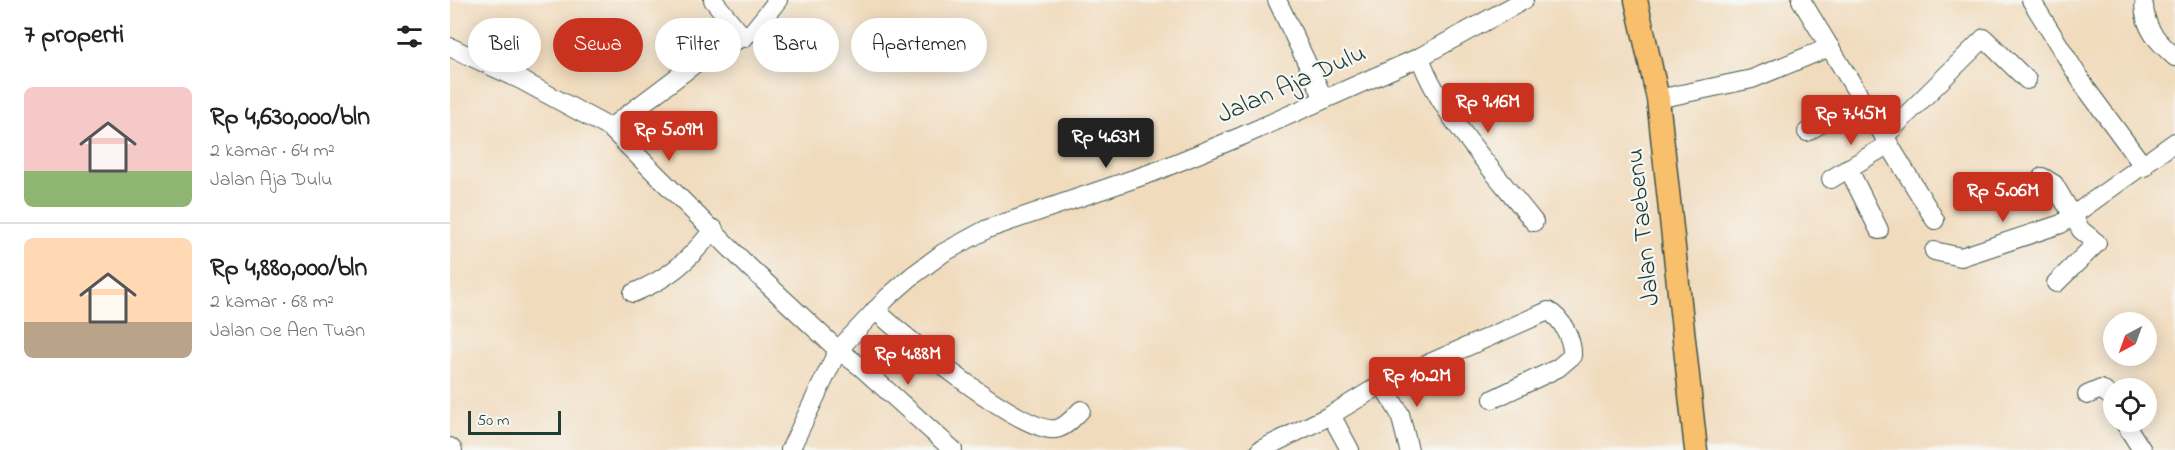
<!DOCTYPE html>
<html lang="id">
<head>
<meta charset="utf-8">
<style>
  :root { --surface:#fff; --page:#f6f6f6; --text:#222; --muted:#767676; --line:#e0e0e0; --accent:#c8321e }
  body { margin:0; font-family:"Indie Flower",sans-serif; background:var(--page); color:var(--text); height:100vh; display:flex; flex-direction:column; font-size:22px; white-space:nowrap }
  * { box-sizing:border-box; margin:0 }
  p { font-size:20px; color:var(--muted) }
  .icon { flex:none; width:33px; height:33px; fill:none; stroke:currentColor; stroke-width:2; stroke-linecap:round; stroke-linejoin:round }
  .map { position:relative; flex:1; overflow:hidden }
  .side { display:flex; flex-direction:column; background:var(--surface); width:450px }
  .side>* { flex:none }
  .banner { position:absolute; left:18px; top:18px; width:570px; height:54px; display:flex; gap:12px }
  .needle { width:39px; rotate:221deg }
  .controls { position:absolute; left:1653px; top:312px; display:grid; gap:12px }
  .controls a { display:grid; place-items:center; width:54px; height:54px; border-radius:50%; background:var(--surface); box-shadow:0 3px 15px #0003; font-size:30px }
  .scale { position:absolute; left:18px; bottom:15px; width:93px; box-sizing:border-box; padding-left:6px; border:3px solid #1f3d34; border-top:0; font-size:16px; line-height:21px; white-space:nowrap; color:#1f3d34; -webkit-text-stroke:4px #f6f6f2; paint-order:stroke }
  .price { position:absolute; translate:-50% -51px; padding:0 14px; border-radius:6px; background:var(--accent); color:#fff; font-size:20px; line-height:39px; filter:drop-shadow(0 2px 3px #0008) }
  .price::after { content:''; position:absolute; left:50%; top:36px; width:18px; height:14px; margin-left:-9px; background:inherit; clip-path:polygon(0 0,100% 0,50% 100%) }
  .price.active { background:#222; color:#fff }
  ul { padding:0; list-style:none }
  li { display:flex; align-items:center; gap:18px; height:150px; padding:0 24px }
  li+li { border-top:2px solid var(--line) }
  li span { display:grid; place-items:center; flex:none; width:168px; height:120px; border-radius:9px; color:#555 }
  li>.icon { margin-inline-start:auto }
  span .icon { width:72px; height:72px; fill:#fffc; stroke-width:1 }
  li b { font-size:26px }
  h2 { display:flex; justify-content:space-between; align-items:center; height:72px; padding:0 24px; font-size:26px }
  .chip { padding:0 21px; border-radius:27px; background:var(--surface); box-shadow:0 3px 15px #0003; font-size:21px; line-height:54px }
  .chip.active { background:var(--accent); color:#fff }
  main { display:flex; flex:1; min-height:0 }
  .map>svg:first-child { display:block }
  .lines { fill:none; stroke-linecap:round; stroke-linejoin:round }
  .minor-casing { stroke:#3e5549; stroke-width:20 }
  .major-casing { stroke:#3e5549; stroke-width:25 }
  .minor { stroke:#fff; stroke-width:18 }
  .major { stroke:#f8bf6c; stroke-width:22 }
  .labels { text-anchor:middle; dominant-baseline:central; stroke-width:4.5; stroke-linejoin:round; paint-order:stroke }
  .street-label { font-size:26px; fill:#1f3d34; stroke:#f6f6f2 }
</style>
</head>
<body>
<main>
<section class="side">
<h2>7 properti<svg class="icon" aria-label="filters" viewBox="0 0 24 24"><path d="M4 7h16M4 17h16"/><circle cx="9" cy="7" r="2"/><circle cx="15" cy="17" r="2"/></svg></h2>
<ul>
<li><span style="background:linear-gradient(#f6c9c9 70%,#8fb573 0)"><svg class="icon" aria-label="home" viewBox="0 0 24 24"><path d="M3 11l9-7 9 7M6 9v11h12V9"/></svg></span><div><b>Rp 4,630,000/bln</b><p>2 kamar · 64 m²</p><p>Jalan Aja Dulu</p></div></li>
<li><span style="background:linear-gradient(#ffd9b3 70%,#b9a48a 0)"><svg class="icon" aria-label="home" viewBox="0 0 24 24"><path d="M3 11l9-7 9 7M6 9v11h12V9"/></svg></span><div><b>Rp 4,880,000/bln</b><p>2 kamar · 68 m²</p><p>Jalan Oe Aen Tuan</p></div></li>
</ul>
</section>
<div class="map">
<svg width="1725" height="450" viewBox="0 0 1725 450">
  <rect width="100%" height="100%" fill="#f6f6f2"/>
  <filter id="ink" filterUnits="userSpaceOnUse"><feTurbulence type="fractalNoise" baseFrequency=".0167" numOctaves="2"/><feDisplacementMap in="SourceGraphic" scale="12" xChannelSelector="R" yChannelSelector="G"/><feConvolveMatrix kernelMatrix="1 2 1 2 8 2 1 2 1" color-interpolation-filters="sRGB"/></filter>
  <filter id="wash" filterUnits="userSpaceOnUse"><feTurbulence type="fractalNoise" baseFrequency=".008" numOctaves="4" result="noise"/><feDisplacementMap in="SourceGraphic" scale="24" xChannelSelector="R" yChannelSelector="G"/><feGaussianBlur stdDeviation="1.35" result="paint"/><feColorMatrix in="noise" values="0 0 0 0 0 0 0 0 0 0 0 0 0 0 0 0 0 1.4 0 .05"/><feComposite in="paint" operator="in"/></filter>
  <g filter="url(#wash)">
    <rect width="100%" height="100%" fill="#f1dbbd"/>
  </g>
  <g filter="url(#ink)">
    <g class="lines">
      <defs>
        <g id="minor">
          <polyline points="263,0 294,38"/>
          <polyline points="827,0 874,99"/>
          <polyline points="1351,0 1485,220"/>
          <polyline points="1581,0 1635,87 1694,167"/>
          <path d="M1694 5C1695 29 1707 41 1725 57"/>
          <polyline points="0,47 71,80 160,128 298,266 388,350 411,367 503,450"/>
          <path d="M970 57C989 113 1047 175 1084 222"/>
          <polyline points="1208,99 1302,79 1380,47"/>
          <polyline points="160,128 246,63 303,31 328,0"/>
          <polyline points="1357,132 1411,99"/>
          <polyline points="1434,137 1534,38 1577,80"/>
          <polyline points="1398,168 1429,230"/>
          <polyline points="1592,177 1604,184 1631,230 1647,243 1606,283"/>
          <polyline points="1381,179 1439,144"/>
          <polyline points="1484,251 1511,257 1611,224 1725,142"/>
          <path d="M183 293C220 278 239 260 264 229"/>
          <path d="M425 310C453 335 573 435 606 429 616 427 624 417 631 410"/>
          <polyline points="932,384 950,414 959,450"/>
          <polyline points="1637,395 1651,389 1664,399"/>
          <polyline points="1674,422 1692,450"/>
          <polyline points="0,447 3,450"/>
          <polyline points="340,450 388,350 438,297 462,276 493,253 537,229 704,172 792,136 970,57 1074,0"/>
          <polyline points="810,450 881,415"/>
          <path d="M900 450 881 415 932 384 1098 311C1112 318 1123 340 1122 356L1108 368 1043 399"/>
        </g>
        <polyline id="major" points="1186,0 1208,99 1246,450"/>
      </defs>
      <!-- minor casing -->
      <use href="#minor" class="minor-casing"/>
      <!-- major casing -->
      <use href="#major" class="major-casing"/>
      <!-- minor -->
      <use href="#minor" class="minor"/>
      <!-- major -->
      <use href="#major" class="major"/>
    </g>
  </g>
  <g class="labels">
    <!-- street labels -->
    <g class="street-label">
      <text transform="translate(842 85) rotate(-24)">Jalan Aja Dulu</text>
      <text transform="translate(1194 227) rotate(-96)">Jalan Taebenu</text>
    </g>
  </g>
</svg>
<div class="controls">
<a><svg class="needle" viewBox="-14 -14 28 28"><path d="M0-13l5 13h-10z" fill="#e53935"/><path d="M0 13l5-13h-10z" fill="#767676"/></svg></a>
<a><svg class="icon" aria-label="locate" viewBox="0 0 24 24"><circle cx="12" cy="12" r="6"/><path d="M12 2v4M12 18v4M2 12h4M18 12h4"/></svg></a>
</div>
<div class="scale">50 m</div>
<b class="price" style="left:1038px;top:134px">Rp 9.16M</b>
<b class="price" style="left:1401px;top:146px">Rp 7.45M</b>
<b class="price" style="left:219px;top:162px">Rp 5.09M</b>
<b class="price active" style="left:656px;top:169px">Rp 4.63M</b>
<b class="price" style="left:1553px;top:223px">Rp 5.06M</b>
<b class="price" style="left:458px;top:386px">Rp 4.88M</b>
<b class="price" style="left:967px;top:408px">Rp 10.2M</b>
<div class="banner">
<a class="chip">Beli</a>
<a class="chip active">Sewa</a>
<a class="chip">Filter</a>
<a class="chip">Baru</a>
<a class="chip">Apartemen</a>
</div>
</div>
</main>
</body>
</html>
